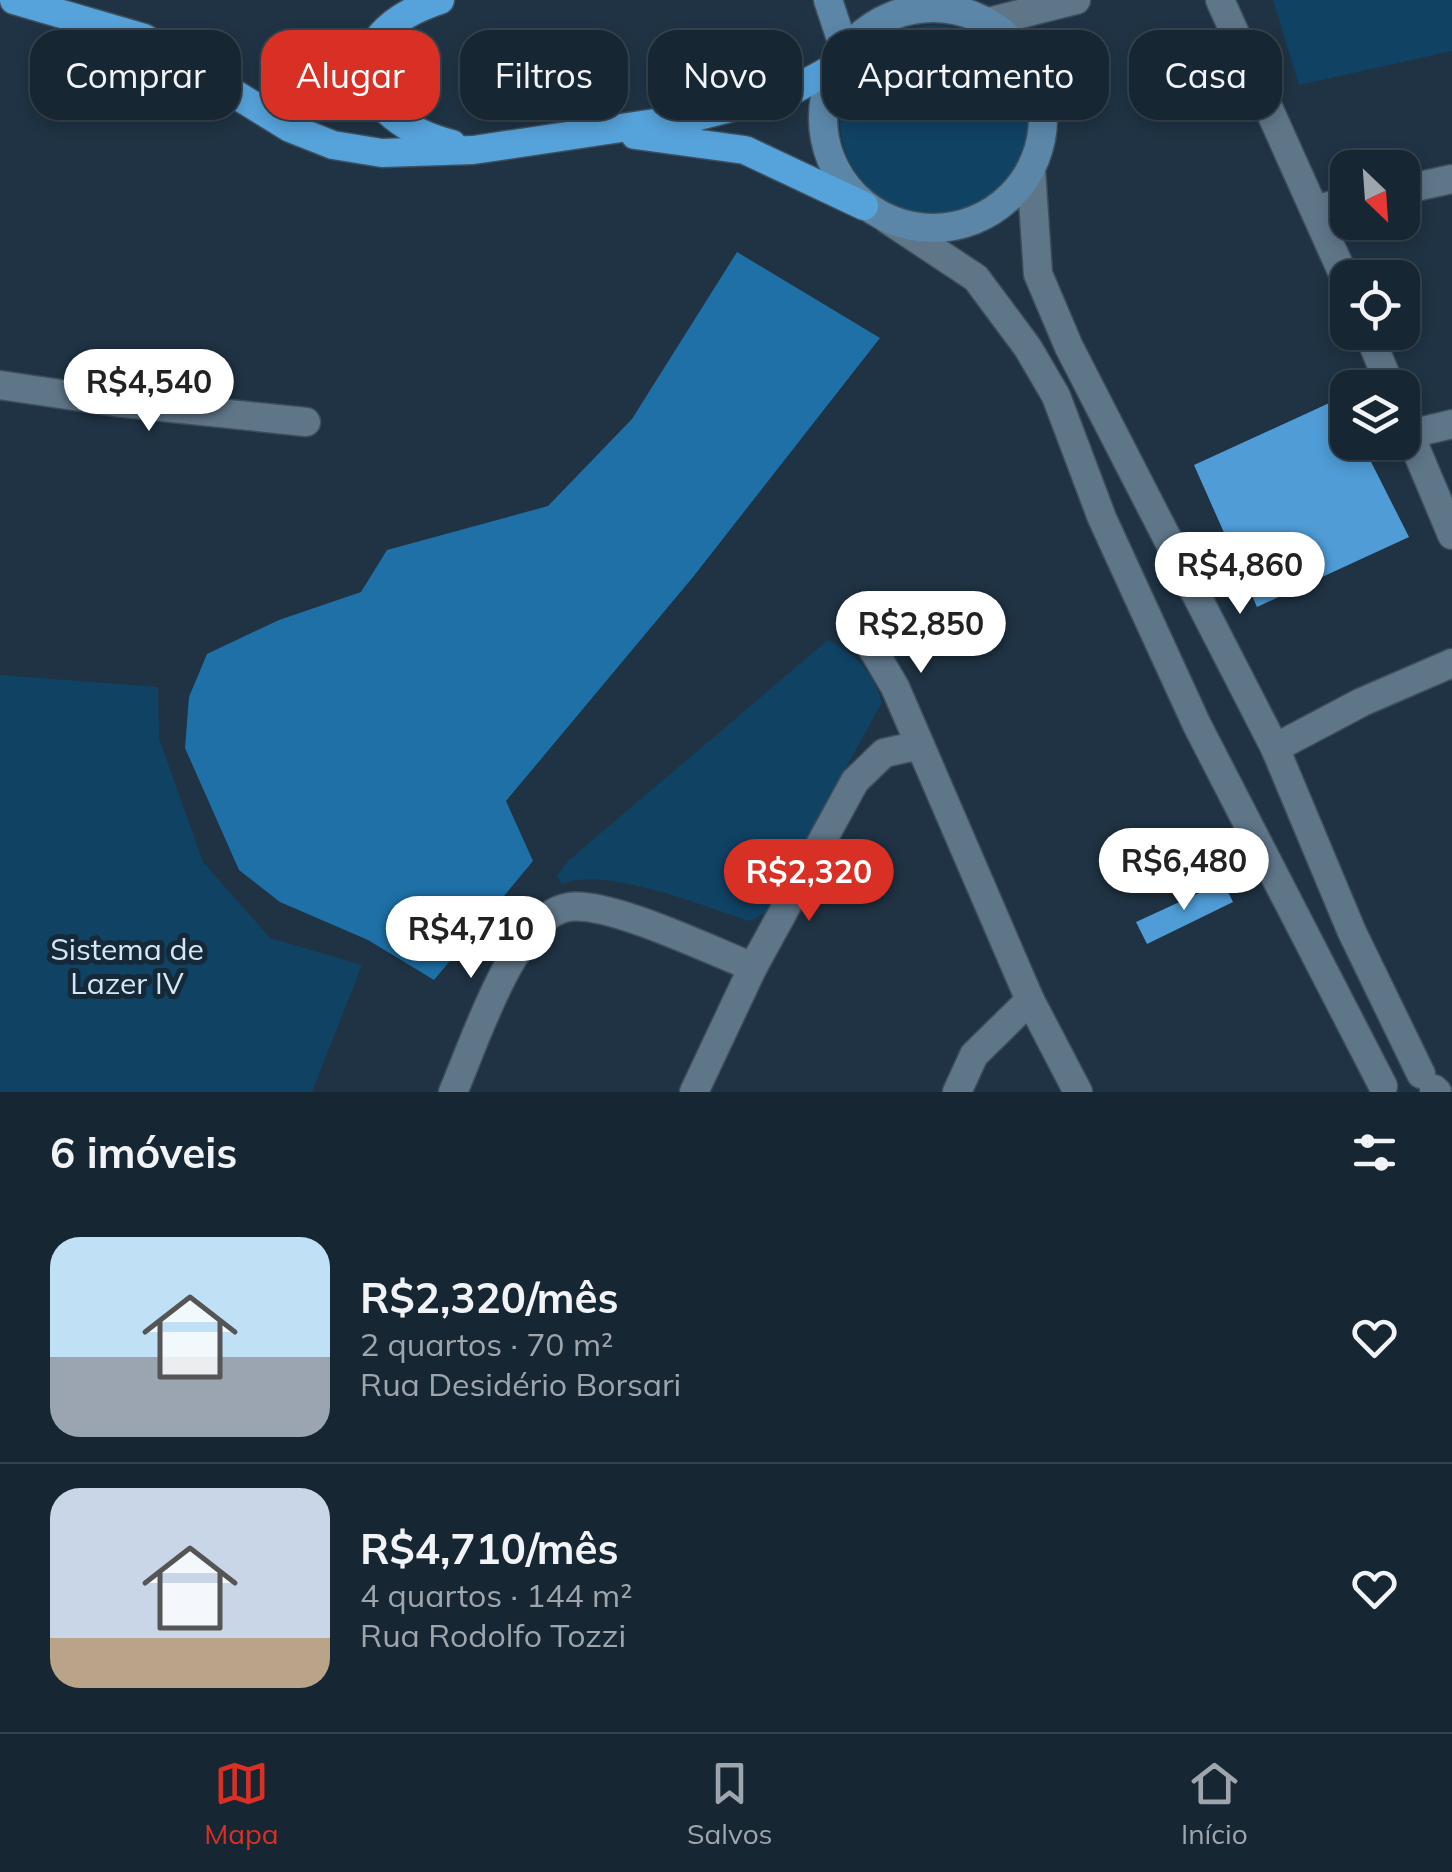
<!DOCTYPE html>
<html lang="pt">
<head>
<meta charset="utf-8">
<style>
  :root { --surface:#172633; --page:#202e3b; --text:#f1f3f6; --muted:#9ea5ac; --line:#36434e; --accent:#d93025 }
  body { margin:0; font-family:Mulish,sans-serif; background:var(--page); color:var(--text); height:100vh; display:flex; flex-direction:column; font-size:38px; white-space:nowrap }
  * { box-sizing:border-box; margin:0 }
  p { font-size:32px; color:var(--muted) }
  .icon { flex:none; width:55px; height:55px; fill:none; stroke:currentColor; stroke-width:2; stroke-linecap:round; stroke-linejoin:round }
  .map { position:relative; height:1092px; overflow:hidden }
  .side { display:flex; flex-direction:column; background:var(--surface); flex:1 }
  .side>* { flex:none }
  .top-card { position:absolute; left:30px; top:30px; width:1392px; height:90px; display:flex; gap:20px }
  .needle { width:65px; rotate:155deg }
  .buttons { position:absolute; left:1330px; top:150px; display:grid; gap:20px }
  .buttons a { display:grid; place-items:center; width:90px; height:90px; border-radius:20px; background:var(--surface); box-shadow:0 5px 15px #0003,0 0 0 2px var(--line); font-size:50px }
  .price { position:absolute; translate:-50% -85px; padding:0 22px; border-radius:35px; background:#fff; color:#222; font-size:32px; line-height:65px; filter:drop-shadow(0 2px 5px #0008) }
  .price::after { content:''; position:absolute; left:50%; top:60px; width:30px; height:22px; margin-left:-15px; background:inherit; clip-path:polygon(0 0,100% 0,50% 100%) }
  .price.selected { background:var(--accent); color:#fff }
  ul { padding:0; list-style:none }
  li { display:flex; align-items:center; gap:30px; height:250px; padding:0 50px }
  li+li { border-top:2px solid var(--line) }
  li span { display:grid; place-items:center; flex:none; width:280px; height:200px; border-radius:30px; color:#555 }
  li>.icon { margin-inline-start:auto }
  span .icon { width:120px; height:120px; fill:#fffc; stroke-width:1 }
  li b { font-size:42px }
  h2 { display:flex; justify-content:space-between; align-items:center; height:120px; padding:0 50px; font-size:42px }
  .pill { padding:0 35px; border-radius:30px; background:var(--surface); box-shadow:0 5px 15px #0003,0 0 0 2px var(--line); font-size:35px; line-height:90px }
  .pill.selected { background:var(--accent); color:#fff }
  .tab-bar { display:flex; justify-content:space-around; align-items:center; height:140px; border-top:2px solid var(--line); background:var(--surface); font-size:28px; color:var(--muted) }
  .tab-bar a { display:grid; justify-items:center; gap:5px }
  .tab-bar .selected { color:var(--accent) }
  .map>svg:first-child { display:block }
  .green { fill:#104264 }
  .forest { fill:#1e70a7 }
  .building { fill:#4f9cd6 }
  .lines { fill:none; stroke-linecap:round; stroke-linejoin:round }
  .minor-casing { stroke:#3d4f5d; stroke-width:31 }
  .tertiary-casing { stroke:#3d4f5d; stroke-width:31 }
  .secondary-casing { stroke:#3d4f5d; stroke-width:31 }
  .trunk-casing { stroke:#3d4f5d; stroke-width:31 }
  .minor { stroke:#5f7689; stroke-width:28 }
  .tertiary { stroke:#5f7689; stroke-width:28 }
  .secondary { stroke:#5b86a8; stroke-width:28 }
  .trunk { stroke:#56a2da; stroke-width:28 }
  .labels { text-anchor:middle; dominant-baseline:central; stroke-width:10; stroke-linejoin:round; paint-order:stroke }
  .park-label { font-size:30px; fill:#d4e7f6; stroke:#152939 }
</style>
</head>
<body>
<div class="map">
<svg width="1452" height="1092" viewBox="0 0 1452 1092">
  <rect width="100%" height="100%" fill="#1f3344"/>
  <!-- green -->
  <g class="green">
    <polygon points="1273,0 1452,0 1452,51 1299,85"/>
    <circle cx="934" cy="120" r="94"/>
    <path d="M828 640C857 655 872 671 882 702L767 912 750 921C705 907 604 865 562 884L557 876 568 861Z"/>
    <polygon points="0,675 158,687 159,738 203,862 270,938 362,965 312,1092 0,1092"/>
  </g>
  <!-- forest -->
  <polygon class="forest" points="737,252 880,338 693,577 506,801 533,861 434,980 368,940 280,902 239,870 185,748 189,697 207,654 279,620 361,592 387,550 548,506 632,419"/>
  <!-- building -->
  <g class="building">
    <polygon points="1338,399 1348,417 1348,442 1361,442 1409,537 1257,607 1194,465"/>
    <polygon points="1223,882 1233,902 1147,944 1136,922"/>
  </g>
  <g class="lines">
    <defs>
      <g id="minor">
        <polyline points="1220,0 1348,285"/>
        <polyline points="988,22 1076,0"/>
        <polyline points="1402,190 1452,179"/>
        <polyline points="1315,209 1348,202"/>
        <polyline points="1368,332 1391,388"/>
        <polyline points="0,385 115,402 306,422"/>
        <polyline points="1402,416 1452,535"/>
        <polyline points="1410,434 1452,424"/>
        <polyline points="865,636 895,687 1030,1000 1078,1092"/>
        <polyline points="1275,748 1362,702 1452,663"/>
        <path d="M453 1092C474 1045 514 915 569 907 609 901 712 951 753 967"/>
        <polyline points="694,1092 753,967 855,781 884,753 920,745"/>
        <polyline points="957,1092 974,1055 1030,1000"/>
      </g>
      <g id="tertiary">
        <polyline points="1031,170 1038,274 1069,347 1275,748 1352,932 1421,1074"/>
        <polyline points="887,219 976,278 1028,348 1056,396 1102,518 1197,725 1383,1086"/>
        <polyline points="1434,1089 1437,1092"/>
      </g>
      <g id="secondary">
        <polyline points="828,0 845,51"/>
        <circle cx="933" cy="118" r="110"/>
      </g>
      <g id="trunk">
        <polyline points="14,0 144,38 290,128 333,145 382,153 473,150 695,117 788,93 835,67"/>
        <path d="M440 0C329 37 356 120 452 144"/>
        <polyline points="635,135 745,150 864,206"/>
      </g>
    </defs>
    <!-- minor casing -->
    <use href="#minor" class="minor-casing"/>
    <!-- tertiary casing -->
    <use href="#tertiary" class="tertiary-casing"/>
    <!-- secondary casing -->
    <use href="#secondary" class="secondary-casing"/>
    <!-- trunk casing -->
    <use href="#trunk" class="trunk-casing"/>
    <!-- minor -->
    <use href="#minor" class="minor"/>
    <!-- tertiary -->
    <use href="#tertiary" class="tertiary"/>
    <!-- secondary -->
    <use href="#secondary" class="secondary"/>
    <!-- trunk -->
    <use href="#trunk" class="trunk"/>
  </g>
  <g class="labels">
    <!-- park labels -->
    <g class="park-label">
      <text x="127" y="949">Sistema de<tspan x="127" dy="34">Lazer IV</tspan></text>
    </g>
  </g>
</svg>
<div class="buttons">
<a><svg class="needle" viewBox="-14 -14 28 28"><path d="M0-13l5 13h-10z" fill="#e53935"/><path d="M0 13l5-13h-10z" fill="#9ea5ac"/></svg></a>
<a><svg class="icon" aria-label="locate" viewBox="0 0 24 24"><circle cx="12" cy="12" r="6"/><path d="M12 2v4M12 18v4M2 12h4M18 12h4"/></svg></a>
<a><svg class="icon" aria-label="layers" viewBox="0 0 24 24"><path d="M12 4l9 5-9 5-9-5zM3 14l9 5 9-5"/></svg></a>
</div>
<b class="price" style="left:149px;top:434px">R$4,540</b>
<b class="price" style="left:1240px;top:617px">R$4,860</b>
<b class="price" style="left:921px;top:676px">R$2,850</b>
<b class="price" style="left:1184px;top:913px">R$6,480</b>
<b class="price selected" style="left:809px;top:924px">R$2,320</b>
<b class="price" style="left:471px;top:981px">R$4,710</b>
<div class="top-card">
<a class="pill">Comprar</a>
<a class="pill selected">Alugar</a>
<a class="pill">Filtros</a>
<a class="pill">Novo</a>
<a class="pill">Apartamento</a>
<a class="pill">Casa</a>
</div>
</div>
<section class="side">
<h2>6 imóveis<svg class="icon" aria-label="filters" viewBox="0 0 24 24"><path d="M4 7h16M4 17h16"/><circle cx="9" cy="7" r="2"/><circle cx="15" cy="17" r="2"/></svg></h2>
<ul>
<li><span style="background:linear-gradient(#bfe0f5 60%,#9aa5b1 0)"><svg class="icon" aria-label="home" viewBox="0 0 24 24"><path d="M3 11l9-7 9 7M6 9v11h12V9"/></svg></span><div><b>R$2,320/mês</b><p>2 quartos · 70 m²</p><p>Rua Desidério Borsari</p></div><svg class="icon" aria-label="heart" viewBox="0 0 24 24"><path d="M12 20l-8-8c-3-5 5-10 8-4 3-6 11-1 8 4z"/></svg></li>
<li><span style="background:linear-gradient(#c9d6e8 75%,#b9a48a 0)"><svg class="icon" aria-label="home" viewBox="0 0 24 24"><path d="M3 11l9-7 9 7M6 9v11h12V9"/></svg></span><div><b>R$4,710/mês</b><p>4 quartos · 144 m²</p><p>Rua Rodolfo Tozzi</p></div><svg class="icon" aria-label="heart" viewBox="0 0 24 24"><path d="M12 20l-8-8c-3-5 5-10 8-4 3-6 11-1 8 4z"/></svg></li>
</ul>
</section>
<nav class="tab-bar">
<a class="selected"><svg class="icon" aria-label="map" viewBox="0 0 24 24"><path d="M3 6l6-2 6 2 6-2v14l-6 2-6-2-6 2zM9 4v14M15 6v14"/></svg>Mapa</a>
<a><svg class="icon" aria-label="saved" viewBox="0 0 24 24"><path d="M7 4h10v16l-5-4-5 4z"/></svg>Salvos</a>
<a><svg class="icon" aria-label="home" viewBox="0 0 24 24"><path d="M3 11l9-7 9 7M6 9v11h12V9"/></svg>Início</a>
</nav>
</body>
</html>
